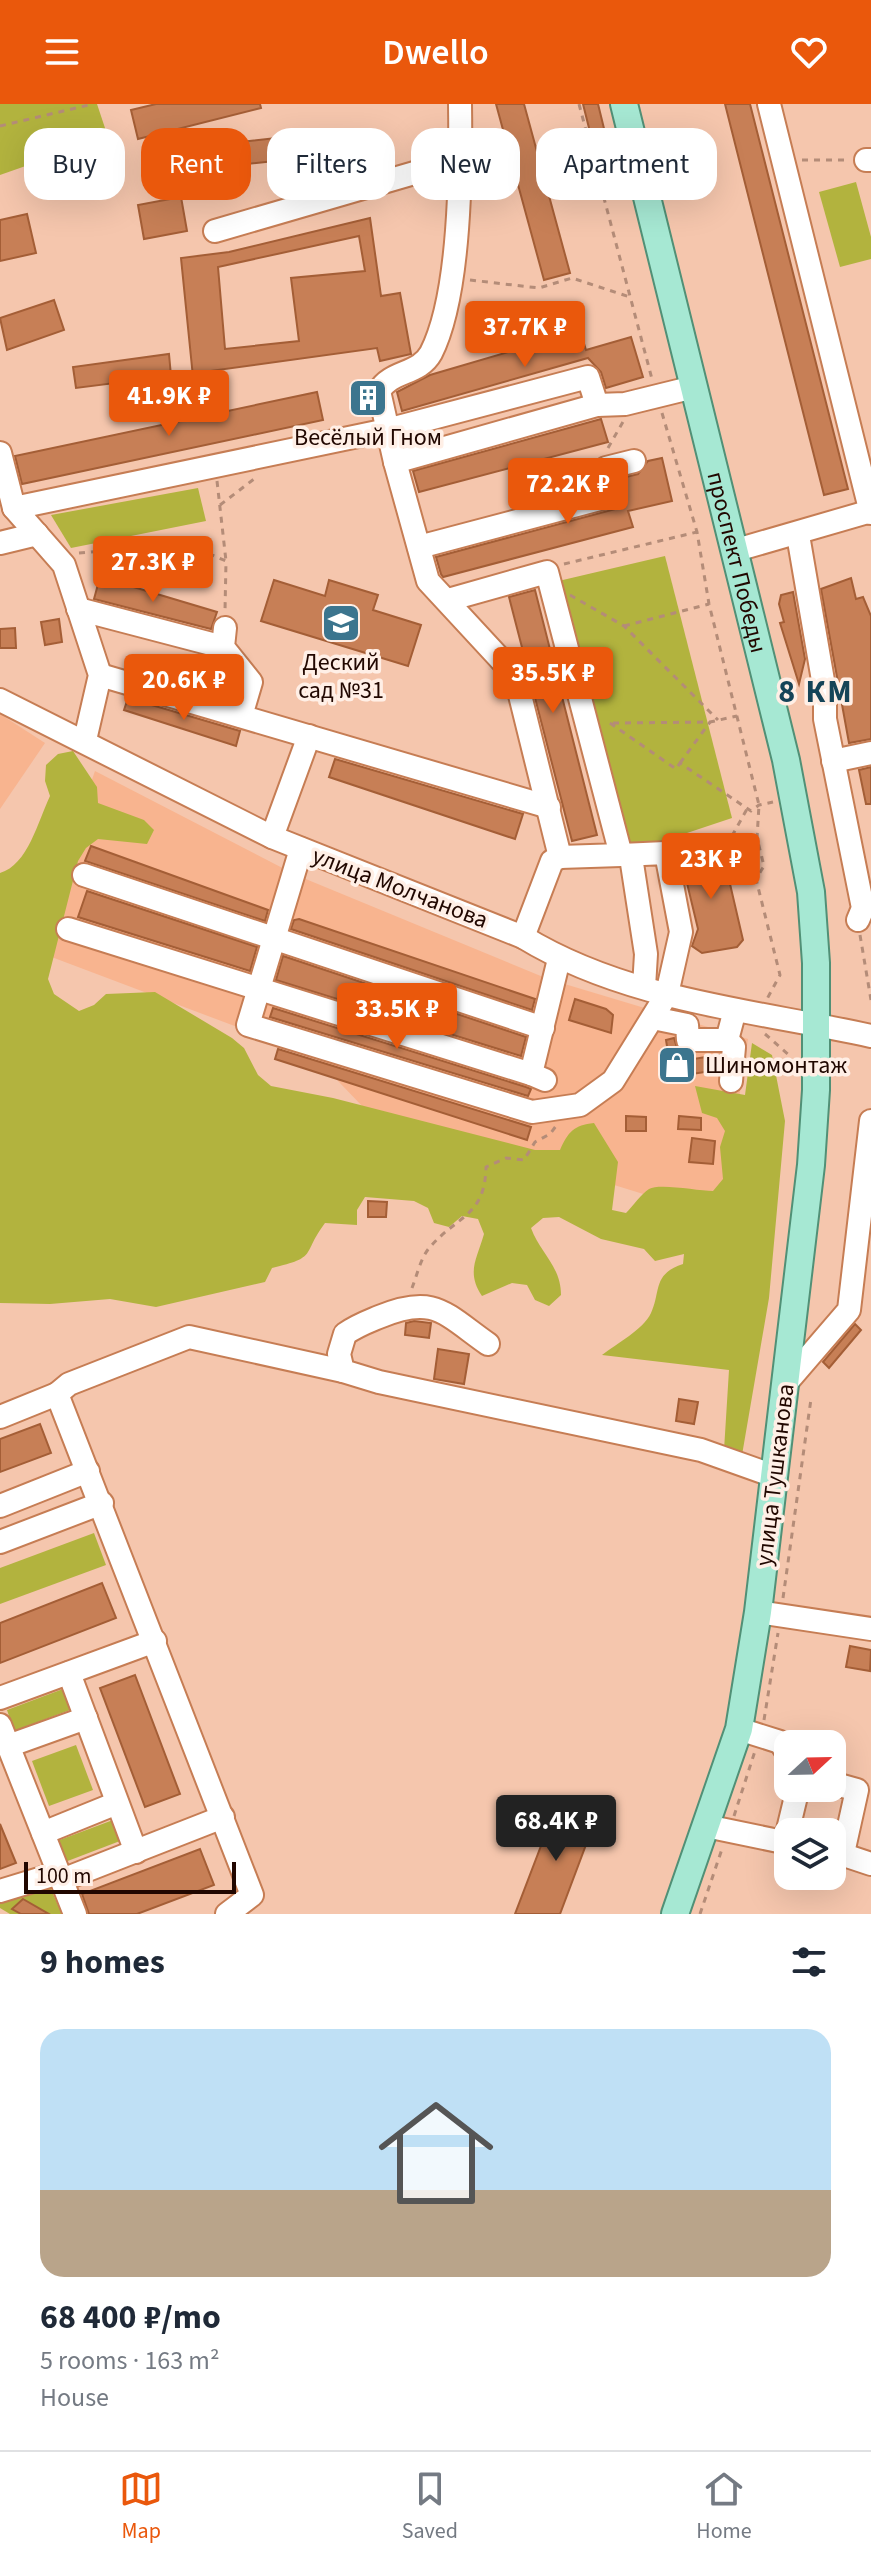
<!DOCTYPE html>
<html lang="en">
<head>
<meta charset="utf-8">
<style>
  :root { --surface:#fff; --page:#f6f6f7; --text:#1f2937; --muted:#747a83; --line:#e0e1e3; --accent:#ea580c }
  body { margin:0; font-family:"Source Sans 3",sans-serif; background:var(--page); color:var(--text); height:100vh; display:flex; flex-direction:column; font-size:30px; white-space:nowrap }
  * { box-sizing:border-box; margin:0 }
  p { font-size:26px; color:var(--muted) }
  .icon { flex:none; width:44px; height:44px; fill:none; stroke:currentColor; stroke-width:2; stroke-linecap:round; stroke-linejoin:round }
  .map { position:relative; height:1810px; overflow:hidden }
  .details { display:flex; flex-direction:column; background:var(--surface); flex:1 }
  .details>* { flex:none }
  .top-card { position:absolute; left:24px; top:24px; width:824px; height:72px; display:flex; gap:16px }
  .needle { width:52px; rotate:68deg }
  .controls { position:absolute; left:774px; top:1626px; display:grid; gap:16px }
  .controls a { display:grid; place-items:center; width:72px; height:72px; border-radius:16px; background:var(--surface); box-shadow:0 8px 32px #0002; font-size:40px }
  .scale { position:absolute; left:24px; bottom:20px; width:212px; box-sizing:border-box; padding-left:8px; border:4px solid #210700; border-top:0; font-size:22px; line-height:28px; white-space:nowrap; color:#210700; -webkit-text-stroke:6px #ffefe6; paint-order:stroke }
  .price { position:absolute; translate:-50% -68px; padding:0 18px; border-radius:8px; background:var(--accent); color:#fff; font-size:26px; line-height:52px; filter:drop-shadow(0 2px 4px #0008) }
  .price::after { content:''; position:absolute; left:50%; top:48px; width:24px; height:18px; margin-left:-12px; background:inherit; clip-path:polygon(0 0,100% 0,50% 100%) }
  .price.current { background:#222; color:#fff }
  ul { padding:0; list-style:none }
  li { display:grid; align-content:center; gap:16px; height:424px; padding:0 40px }
  li span { display:grid; place-items:center; height:248px; border-radius:24px; color:#555 }
  li>.icon { margin-inline-start:auto }
  span .icon { width:144px; height:144px; fill:#fffc; stroke-width:1 }
  li b { font-size:34px }
  h2 { display:flex; justify-content:space-between; align-items:center; height:96px; padding:0 40px; font-size:34px }
  .pill { padding:0 28px; border-radius:24px; background:var(--surface); box-shadow:0 8px 32px #0002; font-size:28px; line-height:72px }
  .pill.current { background:var(--accent); color:#fff }
  header { display:flex; justify-content:space-between; align-items:center; height:104px; padding:0 40px; background:var(--accent); color:#fff; font-size:36px; font-weight:600 }
  .dock { display:flex; justify-content:space-around; align-items:center; height:112px; border-top:2px solid var(--line); background:var(--surface); font-size:22px; color:var(--muted) }
  .dock a { display:grid; justify-items:center; gap:4px }
  .dock .current { color:var(--accent) }
  .map>svg:first-child { display:block }
  .built { fill:#f8b48f }
  .green { fill:#b2b33e }
  .building { fill:#c77f56; stroke:#a45e36; stroke-width:2; fill-rule:evenodd }
  .lines { fill:none; stroke-linecap:round; stroke-linejoin:round }
  .minor-casing { stroke:#c67d54; stroke-width:26 }
  .major-casing { stroke:#519076; stroke-width:30 }
  .path { stroke:#b48c78; stroke-width:3; stroke-dasharray:6 6; stroke-linecap:butt }
  .minor { stroke:#fff; stroke-width:22 }
  .major { stroke:#a6e8d3; stroke-width:26 }
  .labels { text-anchor:middle; dominant-baseline:central; stroke-width:7; stroke-linejoin:round; paint-order:stroke }
  .poi-label { font-size:24px; fill:#210700; stroke:#ffefe6 }
  .street-label { font-size:24px; fill:#210700; stroke:#ffefe6 }
  .district-label { font-size:32px; font-weight:bold; letter-spacing:2px; fill:#154458; stroke:#ffefe6 }
</style>
</head>
<body>
<header><svg class="icon" aria-label="menu" viewBox="0 0 24 24"><path d="M4 6h16M4 12h16M4 18h16"/></svg>Dwello<svg class="icon" aria-label="heart" viewBox="0 0 24 24"><path d="M12 20l-8-8c-3-5 5-10 8-4 3-6 11-1 8 4z"/></svg></header>
<div class="map">
<svg width="871" height="1810" viewBox="0 0 871 1810">
  <rect width="100%" height="100%" fill="#f5c6ad"/>
  <!-- built -->
  <g class="built">
    <polygon points="0,610 45,639 0,705"/>
    <polygon points="95,667 296,771 548,875 748,935 721,1114 364,1004 314,952 33,846"/>
  </g>
  <!-- green -->
  <g class="green">
    <polygon points="0,0 97,0 108,33 0,71"/>
    <polygon points="856,78 871,133 871,155 840,163 819,88"/>
    <polygon points="198,384 206,417 71,444 51,411"/>
    <polygon points="665,452 732,714 621,751 550,479"/>
    <path d="M73 647 97 683 98 699 144 716 154 726 147 740 98 735 86 744 78 757 48 875 54 890 79 907 94 901 106 890 155 888 232 934 244 944 258 971 271 982 333 994 535 1046H560C568 1028 574 1021 594 1019L618 1058 612 1106 626 1109C633 1102 641 1090 649 1085 660 1079 698 1087 713 1087L723 1075 720 1043 725 1027 717 1014 702 1009 695 982 745 991 752 939 772 951 785 1017 769 1194 742 1351 724 1346 729 1266 602 1251C616 1240 643 1226 651 1209 661 1188 652 1170 683 1160L684 1150 655 1157 644 1145 601 1135 559 1113 543 1114 531 1124C540 1149 561 1162 561 1191L549 1202 535 1196 527 1181 512 1179 482 1192C466 1168 477 1155 484 1130L478 1115 462 1112 449 1123 434 1119 428 1104 414 1097 365 1093 357 1106V1121L325 1119C301 1151 319 1153 272 1164L265 1178 156 1203 110 1195 50 1200 0 1199V769C28 761 38 717 50 692L45 677 46 661 58 650Z"/>
    <polygon points="94,1429 106,1461 0,1500 0,1464"/>
    <polygon points="63,1585 70,1606 14,1627 7,1606"/>
    <polygon points="76,1641 93,1686 49,1702 32,1657"/>
    <polygon points="113,1716 120,1737 65,1758 57,1737"/>
    <polygon points="49,1781 62,1810 10,1810 0,1804 0,1799"/>
  </g>
  <!-- building -->
  <g class="building">
    <polygon points="156,0 260,0 261,4 138,35 131,6"/>
    <polygon points="496,0 524,0 570,169 544,176"/>
    <polygon points="583,0 598,0 610,49 596,52"/>
    <polygon points="725,0 750,0 848,385 824,391"/>
    <polygon points="356,25 358,48 218,63 215,41"/>
    <polygon points="181,93 187,127 144,135 138,101"/>
    <polygon points="27,110 36,149 0,157 0,116"/>
    <path d="M370 114 381 192 400 189 411 250 380 257 377 244 210 267 211 271 193 273 181 154 229 148ZM359 132 365 167 291 174 299 237 225 245 218 163Z"/>
    <polygon points="54,196 64,226 7,246 0,214"/>
    <polygon points="580,227 586,246 631,233 643,273 606,284 601,268 588,254 402,307 397,288 430,271"/>
    <polygon points="169,250 171,272 76,284 73,263"/>
    <polygon points="317,288 323,316 22,380 15,352"/>
    <polygon points="601,315 608,338 419,388 413,367"/>
    <polygon points="662,354 672,397 628,407 633,423 443,473 441,470 436,453 615,405 626,396 622,374 638,370 648,357"/>
    <polygon points="100,473 217,508 211,525 94,495"/>
    <polygon points="851,474 856,495 863,493 871,512 871,635 849,639 821,485"/>
    <polygon points="274,476 325,492 329,476 378,491 373,506 421,521 408,562 261,517"/>
    <polygon points="535,486 597,731 572,737 509,493"/>
    <polygon points="793,488 805,555 799,580 780,519 784,518 779,500 781,491"/>
    <polygon points="59,515 62,538 45,541 41,518"/>
    <polygon points="15,524 16,544 0,544 0,525"/>
    <polygon points="128,594 240,627 236,642 124,606"/>
    <polygon points="335,655 523,710 515,735 329,673"/>
    <polygon points="871,663 871,700 866,700 859,666"/>
    <polygon points="708,741 724,754 743,836 737,843 702,849 692,842 698,825 680,750"/>
    <polygon points="91,742 268,806 265,817 85,757"/>
    <polygon points="87,787 257,843 250,867 78,813"/>
    <polygon points="299,815 535,895 532,906 291,825 294,816"/>
    <polygon points="283,852 526,933 521,952 276,876"/>
    <polygon points="575,895 606,905 613,911 611,929 569,916"/>
    <polygon points="273,904 526,983 531,985 528,992 270,913"/>
    <polygon points="674,934 681,957 719,951 718,966 672,973 666,936"/>
    <polygon points="278,945 531,1023 527,1036 275,955"/>
    <polygon points="626,1012 646,1013 646,1027 626,1027"/>
    <polygon points="679,1012 701,1014 701,1026 678,1025"/>
    <polygon points="692,1034 715,1037 713,1060 689,1058"/>
    <polygon points="368,1097 387,1098 386,1113 368,1113"/>
    <polygon points="414,1217 431,1219 429,1234 405,1231 406,1219"/>
    <polygon points="855,1220 861,1226 829,1264 823,1258"/>
    <polygon points="438,1245 469,1250 464,1280 434,1275"/>
    <polygon points="679,1295 698,1298 694,1320 676,1317"/>
    <polygon points="40,1320 51,1349 0,1368 0,1335"/>
    <polygon points="102,1479 116,1514 0,1559 0,1519"/>
    <polygon points="850,1542 871,1546 870,1567 846,1563"/>
    <polygon points="135,1571 180,1690 145,1703 100,1584"/>
    <polygon points="557,1700 596,1714 560,1810 515,1810"/>
    <polygon points="0,1720 16,1759 0,1765"/>
    <polygon points="200,1745 214,1781 137,1810 89,1810 82,1790"/>
    <polygon points="23,1795 49,1810 21,1810 12,1805"/>
  </g>
  <g class="lines">
    <defs>
      <g id="minor">
        <path d="M460 0C461 65 460 192 431 249 419 271 391 266 379 287L395 358 428 477 515 571 560 753 552 757 523 833"/>
        <polyline points="769,0 871,409"/>
        <polyline points="866,56 871,56"/>
        <polyline points="215,127 459,56"/>
        <polyline points="0,349 14,404 64,461 100,571 85,636"/>
        <polyline points="395,358 597,301"/>
        <polyline points="14,404 387,326 588,273 597,301 625,300 694,283"/>
        <polyline points="798,431 825,588 825,615 863,804 858,816"/>
        <polyline points="0,439 37,430"/>
        <polyline points="419,443 611,392 606,364 634,357"/>
        <polyline points="733,447 871,407"/>
        <polyline points="448,496 547,468 621,751 560,753"/>
        <polyline points="78,505 223,543"/>
        <polyline points="225,524 223,543 251,578 241,612"/>
        <polyline points="100,571 549,703"/>
        <path d="M0 596 272 733 523 833C628 897 754 906 871 932"/>
        <polyline points="833,657 871,649"/>
        <polyline points="272,733 309,632"/>
        <polyline points="301,745 248,921 532,1008 580,1001 613,977 667,890 681,828 666,749 621,751"/>
        <polyline points="631,753 646,850 644,883"/>
        <polyline points="84,771 543,924"/>
        <polyline points="68,825 531,970"/>
        <polyline points="653,914 687,921 688,936 727,936 735,906"/>
        <polyline points="727,936 734,943 731,977"/>
        <polyline points="545,976 531,970 559,855"/>
        <path d="M488 1240C444 1209 434 1190 379 1213 367 1218 356 1222 345 1230L339 1250 343 1267 379 1278 701 1346 774 1372"/>
        <polyline points="787,1278 849,1206 871,1017"/>
        <polyline points="57,1290 69,1280 189,1233 343,1267"/>
        <polyline points="0,1313 57,1290 252,1791 227,1810"/>
        <polyline points="0,1402 88,1367"/>
        <polyline points="0,1438 102,1399"/>
        <polyline points="758,1508 871,1525"/>
        <polyline points="69,1569 136,1748"/>
        <polyline points="0,1594 155,1537"/>
        <polyline points="0,1621 75,1810"/>
        <polyline points="739,1625 780,1638 788,1650"/>
        <polyline points="8,1642 86,1614"/>
        <polyline points="832,1679 857,1686 843,1749"/>
        <polyline points="706,1722 788,1739"/>
        <polyline points="43,1729 117,1699"/>
        <polyline points="785,1738 798,1684"/>
        <polyline points="832,1747 871,1760"/>
        <polyline points="62,1776 223,1713"/>
        <polyline points="0,1787 59,1769"/>
      </g>
      <g id="major">
        <path id="s1" d="M624 0 786 656 811 788 816 859V986L811 1061 758 1508 739 1625 675 1810"/>
      </g>
    </defs>
    <!-- minor casing -->
    <use href="#minor" class="minor-casing"/>
    <!-- major casing -->
    <use href="#major" class="major-casing"/>
    <!-- path -->
    <g class="path">
      <polyline points="579,0 652,275"/>
      <polyline points="0,22 93,0"/>
      <polyline points="802,56 850,56"/>
      <polyline points="470,176 539,184 572,174 630,193"/>
      <polyline points="662,309 697,428 709,500 759,701 757,734 764,762 756,775 780,871 767,895"/>
      <polyline points="608,344 624,316"/>
      <polyline points="217,377 226,457"/>
      <polyline points="585,382 581,367 590,358"/>
      <polyline points="220,401 258,372"/>
      <polyline points="79,449 186,440 226,457 225,507"/>
      <polyline points="564,460 697,428"/>
      <polyline points="570,491 624,522 718,616"/>
      <polyline points="624,522 709,500"/>
      <polyline points="610,619 676,665 680,659 751,707 759,701 773,698"/>
      <polyline points="613,619 710,618 737,612"/>
      <polyline points="680,659 710,618"/>
      <polyline points="732,732 747,705"/>
      <polyline points="682,747 757,734"/>
      <polyline points="860,831 871,896"/>
      <polyline points="765,930 789,951 795,971"/>
      <path d="M412 1184C417 1171 421 1153 430 1143 458 1111 485 1112 486 1063L506 1054 524 1056 535 1038 550 1030 556 1022"/>
      <polyline points="783,1494 811,1295"/>
      <polyline points="764,1616 778,1529"/>
      <polyline points="734,1712 755,1647"/>
      <polyline points="700,1810 723,1742"/>
    </g>
    <!-- minor -->
    <use href="#minor" class="minor"/>
    <!-- major -->
    <use href="#major" class="major"/>
  </g>
  <!-- icons -->
  <defs>
    <symbol id="building-square" viewBox="-11 -11 22 22"><rect x="-9" y="-9" width="18" height="18" rx="4" fill="#3c758e" stroke="#ffefe6"/><path d="M-4-6H4V6H1V3H-1V6H-4ZM-2.5-4.3h1.7v1.8h-1.7ZM.8-4.3h1.7v1.8H.8ZM-2.5-1h1.7V.8h-1.7ZM.8-1h1.7V.8H.8Z" fill="#fff"/></symbol>
    <symbol id="school-square" viewBox="-11 -11 22 22"><rect x="-9" y="-9" width="18" height="18" rx="4" fill="#3c758e" stroke="#ffefe6"/><path d="M0-5L7-2L0 1L-7-2ZM-4 1L0 2.5L4 1V4Q0 6-4 4Z" fill="#fff"/></symbol>
    <symbol id="shop-square" viewBox="-11 -11 22 22"><rect x="-9" y="-9" width="18" height="18" rx="4" fill="#3c758e" stroke="#ffefe6"/><path d="M-5-2.5h2.3a2.7 3.5 0 0 1 5.4 0H5L5.5 6h-11ZM-1.5-2.5h3a1.5 2.3 0 0 0-3 0Z" fill="#fff"/></symbol>
  </defs>
  <g fill-rule="evenodd">
    <use href="#building-square" x="346" y="272" width="44" height="44"/>
    <use href="#school-square" x="319" y="497" width="44" height="44"/>
    <use href="#shop-square" x="655" y="939" width="44" height="44"/>
  </g>
  <g class="labels">
    <!-- poi labels -->
    <g class="poi-label">
      <text x="368" y="333">Весёлый Гном</text>
      <text x="341" y="558">Деский<tspan x="341" dy="28">сад №31</tspan></text>
      <text x="705" y="961" text-anchor="start">Шиномонтаж</text>
    </g>
    <!-- street labels -->
    <g class="street-label">
      <text stroke="none"><textPath href="#s1" startOffset="472">проспект Победы</textPath></text>
      <text transform="translate(400 784) rotate(21)">улица Молчанова</text>
      <text transform="translate(775 1371) rotate(-83)">улица Тушканова</text>
    </g>
    <!-- district labels -->
    <g class="district-label">
      <text x="816" y="588">8 КМ</text>
    </g>
  </g>
</svg>
<div class="controls">
<a><svg class="needle" viewBox="-14 -14 28 28"><path d="M0-13l5 13h-10z" fill="#e53935"/><path d="M0 13l5-13h-10z" fill="#747a83"/></svg></a>
<a><svg class="icon" aria-label="layers" viewBox="0 0 24 24"><path d="M12 4l9 5-9 5-9-5zM3 14l9 5 9-5"/></svg></a>
</div>
<div class="scale">100 m</div>
<b class="price" style="left:525px;top:265px">37.7K ₽</b>
<b class="price" style="left:169px;top:334px">41.9K ₽</b>
<b class="price" style="left:568px;top:422px">72.2K ₽</b>
<b class="price" style="left:153px;top:500px">27.3K ₽</b>
<b class="price" style="left:553px;top:611px">35.5K ₽</b>
<b class="price" style="left:184px;top:618px">20.6K ₽</b>
<b class="price" style="left:711px;top:797px">23K ₽</b>
<b class="price" style="left:397px;top:947px">33.5K ₽</b>
<b class="price current" style="left:556px;top:1759px">68.4K ₽</b>
<div class="top-card">
<a class="pill">Buy</a>
<a class="pill current">Rent</a>
<a class="pill">Filters</a>
<a class="pill">New</a>
<a class="pill">Apartment</a>
</div>
</div>
<section class="details">
<h2>9 homes<svg class="icon" aria-label="filters" viewBox="0 0 24 24"><path d="M4 7h16M4 17h16"/><circle cx="9" cy="7" r="2"/><circle cx="15" cy="17" r="2"/></svg></h2>
<ul>
<li><span style="background:linear-gradient(#bfe0f5 65%,#b9a48a 0)"><svg class="icon" aria-label="home" viewBox="0 0 24 24"><path d="M3 11l9-7 9 7M6 9v11h12V9"/></svg></span><div><b>68 400 ₽/mo</b><p>5 rooms · 163 m²</p><p>House</p></div></li>
</ul>
</section>
<nav class="dock">
<a class="current"><svg class="icon" aria-label="map" viewBox="0 0 24 24"><path d="M3 6l6-2 6 2 6-2v14l-6 2-6-2-6 2zM9 4v14M15 6v14"/></svg>Map</a>
<a><svg class="icon" aria-label="saved" viewBox="0 0 24 24"><path d="M7 4h10v16l-5-4-5 4z"/></svg>Saved</a>
<a><svg class="icon" aria-label="home" viewBox="0 0 24 24"><path d="M3 11l9-7 9 7M6 9v11h12V9"/></svg>Home</a>
</nav>
</body>
</html>
